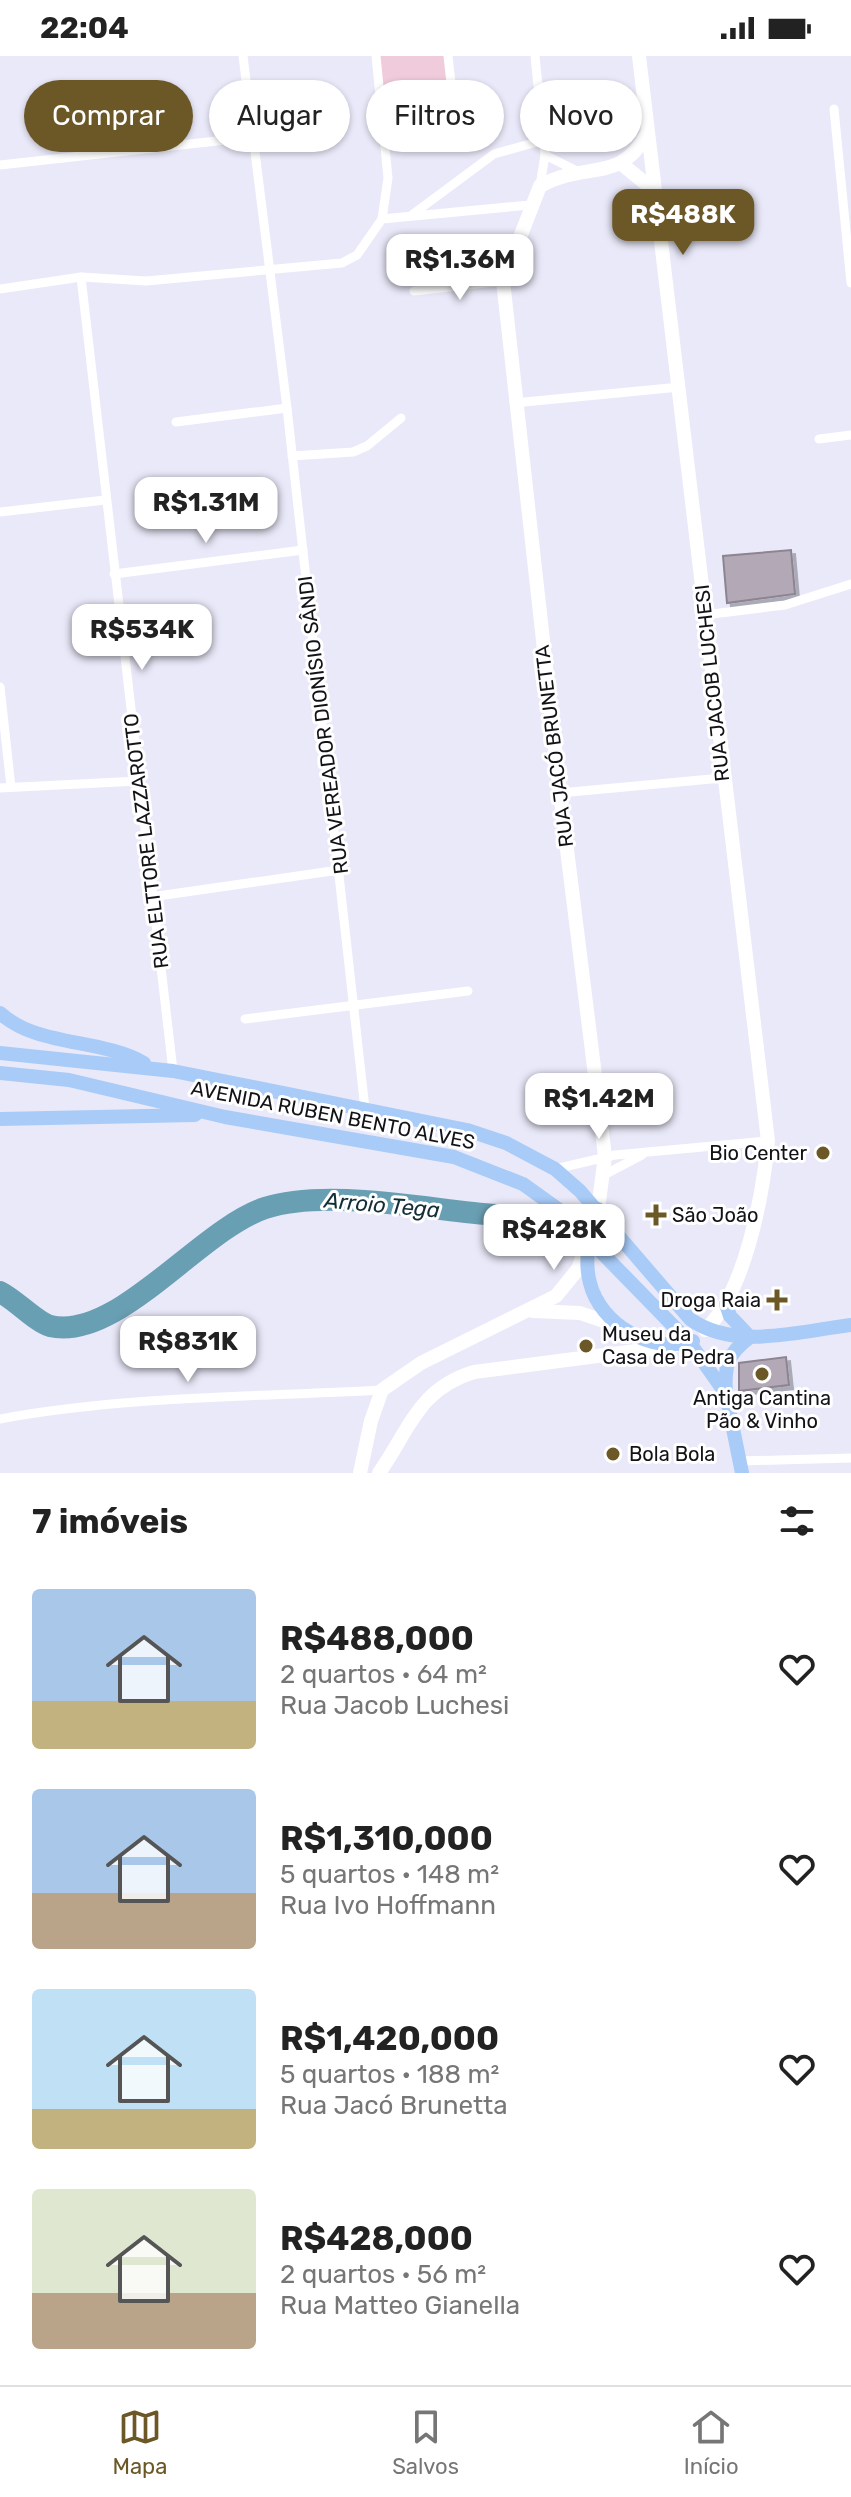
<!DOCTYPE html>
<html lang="pt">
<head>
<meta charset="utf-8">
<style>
  :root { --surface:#fff; --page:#f2f2f2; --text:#222; --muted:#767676; --line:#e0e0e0; --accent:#6c5726 }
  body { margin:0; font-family:Rubik,sans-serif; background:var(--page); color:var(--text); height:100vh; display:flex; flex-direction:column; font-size:30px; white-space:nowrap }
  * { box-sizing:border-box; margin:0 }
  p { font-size:26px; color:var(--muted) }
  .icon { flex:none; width:44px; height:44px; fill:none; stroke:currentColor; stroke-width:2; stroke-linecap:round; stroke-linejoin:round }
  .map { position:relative; height:1417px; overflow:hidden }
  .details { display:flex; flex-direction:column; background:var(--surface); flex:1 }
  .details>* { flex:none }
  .guide { position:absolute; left:24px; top:24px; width:804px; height:72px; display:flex; gap:16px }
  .price { position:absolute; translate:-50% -68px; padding:0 18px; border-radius:16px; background:#fff; color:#222; font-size:26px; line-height:52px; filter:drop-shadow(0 2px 4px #0008) }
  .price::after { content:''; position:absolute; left:50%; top:48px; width:24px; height:18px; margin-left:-12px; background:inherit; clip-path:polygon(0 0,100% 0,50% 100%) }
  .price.active { background:var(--accent); color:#fff }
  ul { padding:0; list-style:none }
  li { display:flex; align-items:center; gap:24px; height:200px; padding:0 32px }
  li span { display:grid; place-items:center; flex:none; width:224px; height:160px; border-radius:8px; color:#555 }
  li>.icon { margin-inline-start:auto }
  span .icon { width:96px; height:96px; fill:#fffc; stroke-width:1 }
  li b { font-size:34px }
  h2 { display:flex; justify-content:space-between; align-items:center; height:96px; padding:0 32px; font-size:34px }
  .chip { padding:0 28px; border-radius:36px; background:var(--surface); box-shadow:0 2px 6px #0004; font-size:28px; line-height:72px }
  .chip.active { background:var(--accent); color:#fff }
  .status { display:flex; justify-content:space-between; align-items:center; height:56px; padding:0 40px; background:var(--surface); direction:ltr }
  .status svg { height:22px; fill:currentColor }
  .tab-bar { display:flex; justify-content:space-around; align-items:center; height:112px; border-top:2px solid var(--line); background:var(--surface); font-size:22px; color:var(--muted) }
  .tab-bar a { display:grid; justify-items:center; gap:4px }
  .tab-bar .active { color:var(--accent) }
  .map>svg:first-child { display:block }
  .green { fill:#f0cbdb }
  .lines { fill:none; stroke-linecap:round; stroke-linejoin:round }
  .river { stroke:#699fb2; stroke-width:22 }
  .building { fill:#b3a9b6; stroke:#8d8491; stroke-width:2; filter:url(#shadow) }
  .street { stroke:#fff; stroke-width:9 }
  .secondary { stroke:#fff; stroke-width:14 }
  .primary { stroke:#a8cbf7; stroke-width:14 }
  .poi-dot { fill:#6c5726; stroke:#fff; stroke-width:3 }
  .labels { text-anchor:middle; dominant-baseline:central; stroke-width:6; stroke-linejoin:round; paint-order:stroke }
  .street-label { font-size:20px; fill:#121217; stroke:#fff }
  .poi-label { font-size:20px; fill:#121217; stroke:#fff; text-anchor:start }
  .water-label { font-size:22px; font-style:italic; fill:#132e38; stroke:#fff }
</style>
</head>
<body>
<div class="status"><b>22:04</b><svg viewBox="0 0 49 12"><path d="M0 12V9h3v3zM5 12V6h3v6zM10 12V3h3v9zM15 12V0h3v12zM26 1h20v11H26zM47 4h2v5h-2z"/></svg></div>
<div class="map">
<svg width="851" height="1417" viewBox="0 0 851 1417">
  <defs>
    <filter id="shadow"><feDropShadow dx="4" dy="4" stdDeviation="0" flood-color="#0004"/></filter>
  </defs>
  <rect width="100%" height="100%" fill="#e9e9f9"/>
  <!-- green -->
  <polygon class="green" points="376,0 448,0 455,63 383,73"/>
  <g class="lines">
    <!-- river -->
    <path class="river" d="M0 1236C16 1244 36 1266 50 1270 117 1286 199 1174 265 1152 328 1132 429 1154 496 1159L521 1171"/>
  </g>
  <!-- building -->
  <g class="building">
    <polygon points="791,494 795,538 727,547 723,500"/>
    <polygon points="786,1301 789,1329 739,1335 739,1307"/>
  </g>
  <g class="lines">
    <!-- street -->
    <g class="street">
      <polyline points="243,0 287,352 365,1053"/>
      <polyline points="376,0 388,122 382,163"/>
      <polyline points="535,0 545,99 540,130"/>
      <polyline points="834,53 851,227"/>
      <polyline points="383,73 455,63 448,0"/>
      <polyline points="545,99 577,115"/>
      <polyline points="0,109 253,81"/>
      <polyline points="413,158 494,98 544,84"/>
      <polyline points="81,221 173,1015"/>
      <polyline points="0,233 81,221 146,225 342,207 357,199 382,163 530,149"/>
      <polyline points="414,235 503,225"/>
      <polyline points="514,347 680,331"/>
      <polyline points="176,366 287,352"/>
      <polyline points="819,383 851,379"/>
      <polyline points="292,400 353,396 367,390 401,362"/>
      <polyline points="0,456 105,444"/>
      <polyline points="114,518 303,494"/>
      <polyline points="704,559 785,549 851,528"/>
      <polyline points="0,631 11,731"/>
      <polyline points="0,732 139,725"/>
      <polyline points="560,737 722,722"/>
      <polyline points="151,841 339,814"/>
      <polyline points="245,963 468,935"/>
      <polyline points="555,1113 615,1099 768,1085"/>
      <polyline points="604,1119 642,1099"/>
      <path d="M0 1363C125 1340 255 1341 382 1334"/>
      <polyline points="739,1405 851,1402"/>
    </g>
    <!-- secondary -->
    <g class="secondary">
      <path d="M639 0 768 1085C763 1139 745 1237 705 1274"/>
      <polyline points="623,109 656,136"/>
      <path d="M598 1153 605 1100 560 737 503 225 540 130C587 104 620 129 648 76"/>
      <polyline points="533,1255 580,1257 621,1271"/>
      <polyline points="360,1417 371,1365 382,1334 421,1307 556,1240 578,1213 586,1191"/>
      <path d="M379 1417C410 1373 418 1333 474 1316L674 1290"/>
    </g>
    <!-- primary -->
    <g class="primary">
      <path d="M0 957C37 991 100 982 144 1007"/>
      <path d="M0 997 173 1015 467 1074 506 1087 555 1113 580 1135 690 1263C734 1295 801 1275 851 1269"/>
      <polyline points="0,1017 69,1024 225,1061 454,1101 523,1128 562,1156 690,1287 726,1338 742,1417"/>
      <polyline points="0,1063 195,1059"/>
      <path d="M598 1153C591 1177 583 1201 590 1227 600 1268 652 1299 693 1285"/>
      <polyline points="726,1248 730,1260 750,1281"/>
      <path d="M726 1338C724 1310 727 1298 750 1281"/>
    </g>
  </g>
  <!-- markers -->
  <g class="poi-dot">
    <circle cx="823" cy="1097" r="8"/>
    <path d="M652 1147h8v8h8v8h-8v8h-8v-8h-8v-8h8z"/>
    <path d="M773 1232h8v8h8v8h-8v8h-8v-8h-8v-8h8z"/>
    <circle cx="586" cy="1290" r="8"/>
    <circle cx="762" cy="1318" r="8"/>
    <circle cx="613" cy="1398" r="8"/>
  </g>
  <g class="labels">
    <!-- street labels -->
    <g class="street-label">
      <text transform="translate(712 627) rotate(-96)">RUA JACOB LUCHESI</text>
      <text transform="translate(323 669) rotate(-97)">RUA VEREADOR DIONÍSIO SÂNDI</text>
      <text transform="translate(554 690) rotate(-97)">RUA JACÓ BRUNETTA</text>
      <text transform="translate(146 785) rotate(-97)">RUA ELTTORE LAZZAROTTO</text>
      <text transform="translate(333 1059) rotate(11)">AVENIDA RUBEN BENTO ALVES</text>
    </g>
    <!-- poi labels -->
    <g class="poi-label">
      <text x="807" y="1097" text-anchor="end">Bio Center</text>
      <text x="672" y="1159">São João</text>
      <text x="761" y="1244" text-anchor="end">Droga Raia</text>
      <text x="602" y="1278">Museu da<tspan x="602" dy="23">Casa de Pedra</tspan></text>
      <text x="762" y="1342" text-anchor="middle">Antiga Cantina<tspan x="762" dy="23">Pão &amp; Vinho</tspan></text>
      <text x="629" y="1398">Bola Bola</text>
    </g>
    <!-- water labels -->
    <g class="water-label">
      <text transform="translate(382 1149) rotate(5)">Arroio Tega</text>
    </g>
  </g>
</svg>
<b class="price active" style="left:683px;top:201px">R$488K</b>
<b class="price" style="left:460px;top:246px">R$1.36M</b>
<b class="price" style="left:206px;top:489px">R$1.31M</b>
<b class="price" style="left:142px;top:616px">R$534K</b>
<b class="price" style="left:599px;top:1085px">R$1.42M</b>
<b class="price" style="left:554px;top:1216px">R$428K</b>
<b class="price" style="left:188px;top:1328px">R$831K</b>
<div class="guide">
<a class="chip active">Comprar</a>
<a class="chip">Alugar</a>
<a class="chip">Filtros</a>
<a class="chip">Novo</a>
</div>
</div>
<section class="details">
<h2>7 imóveis<svg class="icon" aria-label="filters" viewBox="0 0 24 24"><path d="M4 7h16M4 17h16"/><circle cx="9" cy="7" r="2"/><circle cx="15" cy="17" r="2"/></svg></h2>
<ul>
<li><span style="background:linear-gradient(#a9c7e8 70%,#c2b280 0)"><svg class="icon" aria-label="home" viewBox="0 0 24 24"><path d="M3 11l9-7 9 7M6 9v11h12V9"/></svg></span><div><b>R$488,000</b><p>2 quartos · 64 m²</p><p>Rua Jacob Luchesi</p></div><svg class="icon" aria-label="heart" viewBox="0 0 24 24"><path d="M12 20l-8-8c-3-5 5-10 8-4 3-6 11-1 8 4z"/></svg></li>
<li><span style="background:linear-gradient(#a9c7e8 65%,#b9a48a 0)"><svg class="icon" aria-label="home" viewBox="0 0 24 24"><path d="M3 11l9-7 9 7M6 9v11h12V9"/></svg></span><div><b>R$1,310,000</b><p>5 quartos · 148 m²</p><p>Rua Ivo Hoffmann</p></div><svg class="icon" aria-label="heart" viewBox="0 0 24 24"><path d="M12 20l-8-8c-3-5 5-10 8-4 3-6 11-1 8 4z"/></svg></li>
<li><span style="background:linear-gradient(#bfe0f5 75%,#c2b280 0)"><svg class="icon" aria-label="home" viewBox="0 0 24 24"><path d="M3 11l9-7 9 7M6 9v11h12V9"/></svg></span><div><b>R$1,420,000</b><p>5 quartos · 188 m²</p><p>Rua Jacó Brunetta</p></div><svg class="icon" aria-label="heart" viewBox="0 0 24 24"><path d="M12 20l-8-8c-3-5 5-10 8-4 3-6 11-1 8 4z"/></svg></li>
<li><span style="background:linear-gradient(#dfe7d0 65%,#b9a48a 0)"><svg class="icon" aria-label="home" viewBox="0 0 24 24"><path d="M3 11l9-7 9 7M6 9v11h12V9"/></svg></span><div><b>R$428,000</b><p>2 quartos · 56 m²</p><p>Rua Matteo Gianella</p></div><svg class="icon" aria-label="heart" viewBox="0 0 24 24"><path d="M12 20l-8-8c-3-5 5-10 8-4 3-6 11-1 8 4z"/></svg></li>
</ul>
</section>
<nav class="tab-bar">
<a class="active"><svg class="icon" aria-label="map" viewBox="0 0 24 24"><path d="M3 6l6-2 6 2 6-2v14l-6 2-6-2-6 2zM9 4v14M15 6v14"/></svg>Mapa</a>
<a><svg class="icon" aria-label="saved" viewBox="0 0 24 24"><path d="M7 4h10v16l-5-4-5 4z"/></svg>Salvos</a>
<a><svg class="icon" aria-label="home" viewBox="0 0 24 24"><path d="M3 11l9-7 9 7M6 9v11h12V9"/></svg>Início</a>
</nav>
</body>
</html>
